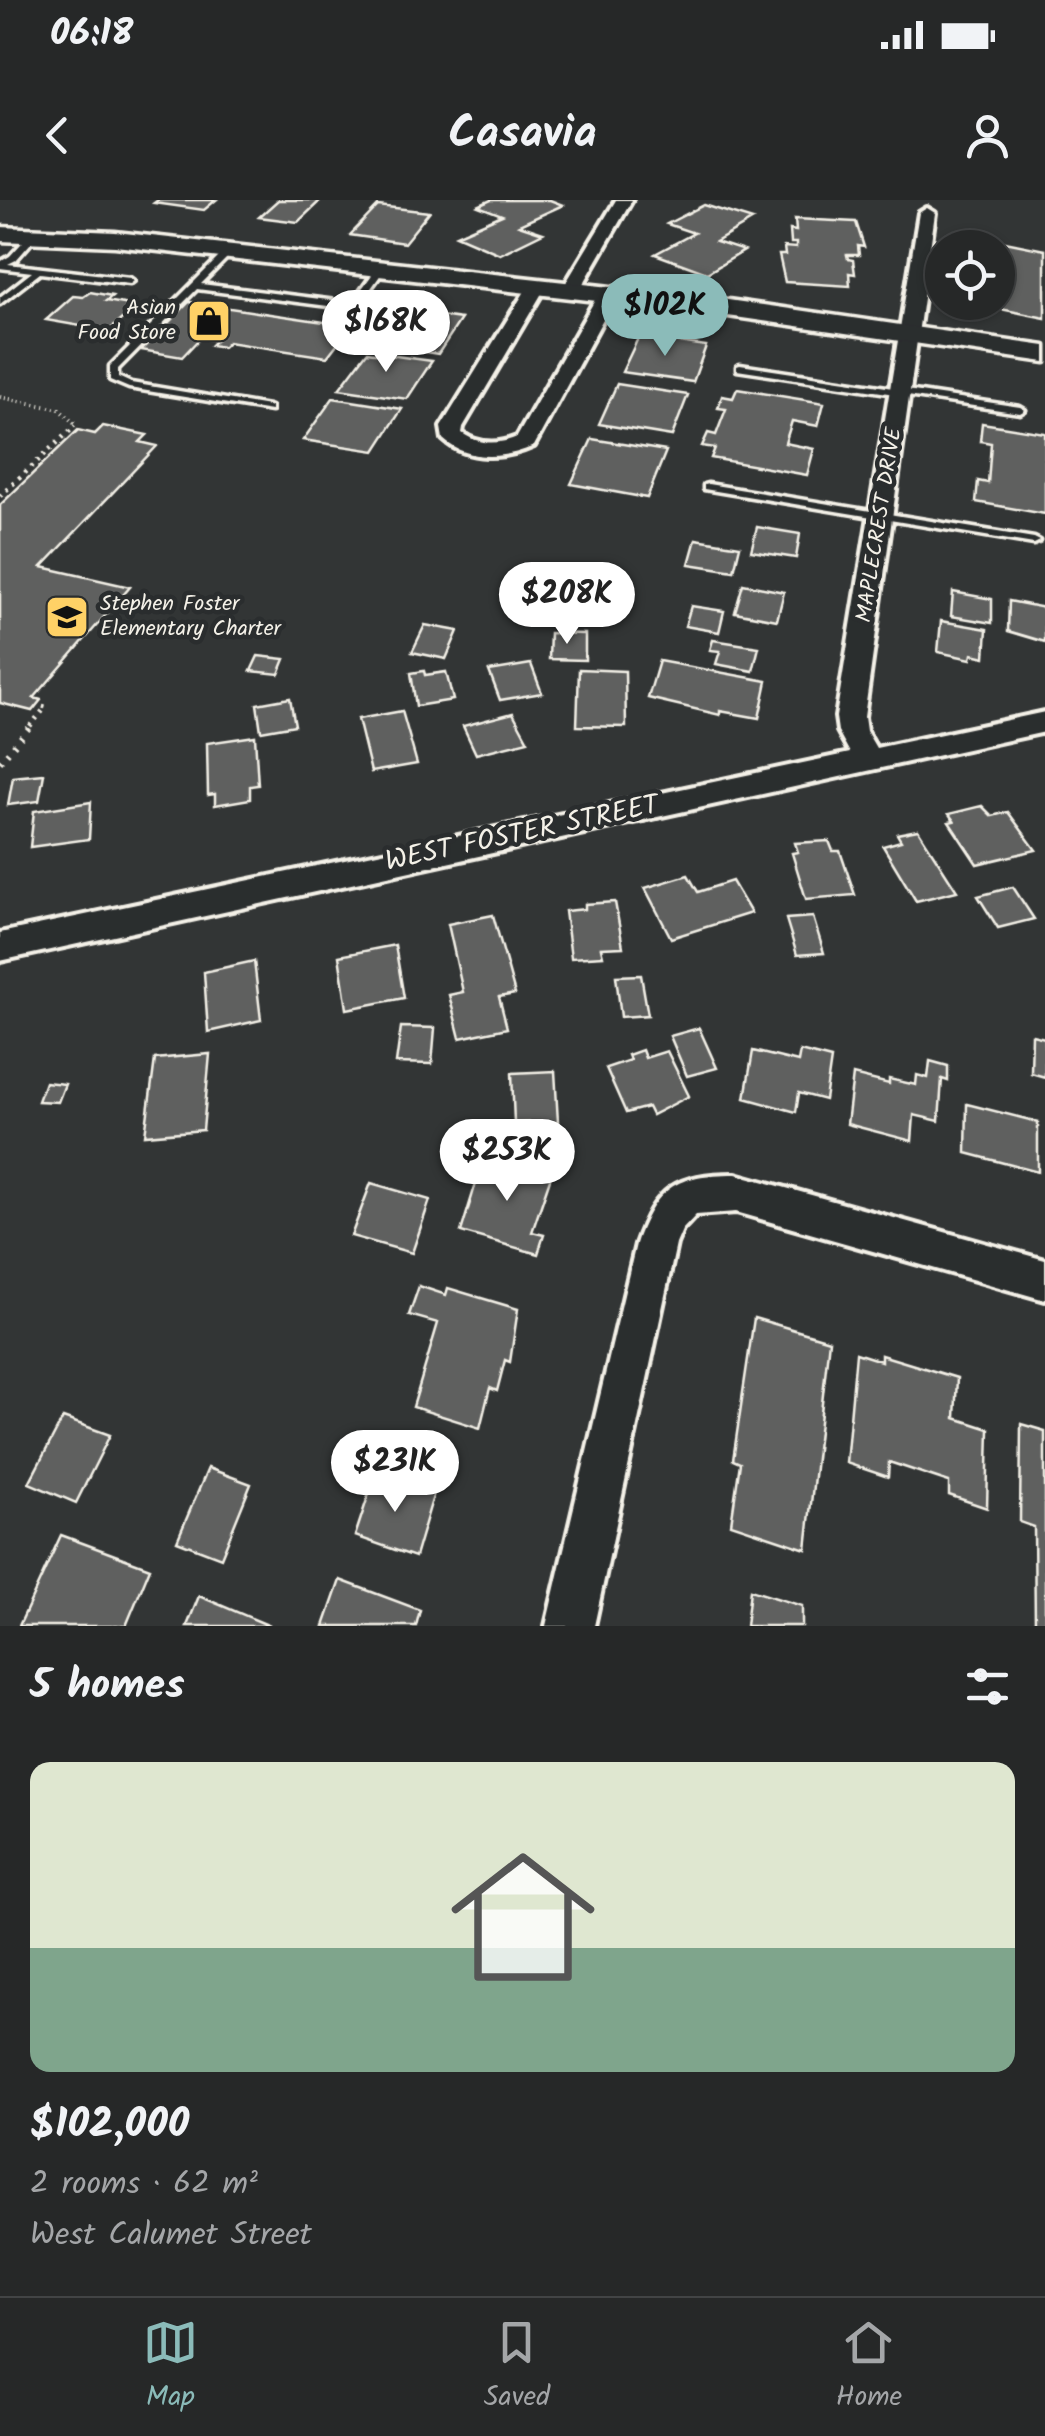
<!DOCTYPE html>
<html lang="en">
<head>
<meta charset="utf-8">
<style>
  :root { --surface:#262828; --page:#323434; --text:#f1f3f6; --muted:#a4a6a8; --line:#424445; --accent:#8bbbb9 }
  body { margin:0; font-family:Kalam,sans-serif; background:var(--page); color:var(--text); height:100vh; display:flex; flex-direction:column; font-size:38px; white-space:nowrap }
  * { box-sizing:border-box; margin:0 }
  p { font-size:32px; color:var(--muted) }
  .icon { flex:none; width:55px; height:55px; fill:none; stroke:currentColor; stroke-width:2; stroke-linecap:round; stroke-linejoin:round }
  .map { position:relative; height:1426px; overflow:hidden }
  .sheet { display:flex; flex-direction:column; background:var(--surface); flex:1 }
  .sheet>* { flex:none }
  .buttons { position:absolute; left:925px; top:30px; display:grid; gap:20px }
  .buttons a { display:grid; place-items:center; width:90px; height:90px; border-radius:50%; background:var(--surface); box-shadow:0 2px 8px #0004,0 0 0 2px var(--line); font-size:50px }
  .price { position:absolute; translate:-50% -85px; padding:0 22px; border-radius:35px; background:#fff; color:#222; font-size:32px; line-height:65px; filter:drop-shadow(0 2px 5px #0008) }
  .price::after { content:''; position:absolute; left:50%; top:60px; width:30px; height:22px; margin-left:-15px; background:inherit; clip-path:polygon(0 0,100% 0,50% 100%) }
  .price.active { background:var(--accent); color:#111 }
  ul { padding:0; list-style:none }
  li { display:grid; align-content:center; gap:20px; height:530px; padding:0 30px }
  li+li { border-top:2px solid var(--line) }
  li span { display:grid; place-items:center; height:310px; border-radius:20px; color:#555 }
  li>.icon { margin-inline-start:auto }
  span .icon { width:180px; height:180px; fill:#fffc; stroke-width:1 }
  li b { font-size:42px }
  h2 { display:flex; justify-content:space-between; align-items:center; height:120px; padding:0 30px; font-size:42px }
  .status { display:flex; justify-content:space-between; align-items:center; height:70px; padding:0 50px; background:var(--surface); direction:ltr }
  .status svg { height:28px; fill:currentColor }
  header { display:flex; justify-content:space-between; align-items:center; height:130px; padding:0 30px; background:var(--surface); font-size:45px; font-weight:600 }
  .tab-bar { display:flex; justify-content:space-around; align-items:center; height:140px; border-top:2px solid var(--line); background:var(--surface); font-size:28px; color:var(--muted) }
  .tab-bar a { display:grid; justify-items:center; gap:5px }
  .tab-bar .active { color:var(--accent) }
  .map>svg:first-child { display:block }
  .building { fill:#5f605f; stroke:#f4f1e8; stroke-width:2.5 }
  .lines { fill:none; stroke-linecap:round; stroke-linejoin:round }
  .lane-casing { stroke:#f4f1e8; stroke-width:7 }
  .street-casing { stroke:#f4f1e8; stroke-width:8 }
  .secondary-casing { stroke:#f4f1e8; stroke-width:7 }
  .path-far2 { stroke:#f4f1e8; stroke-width:4; stroke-dasharray:1 4; stroke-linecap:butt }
  .path-far1 { stroke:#f4f1e8; stroke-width:5; stroke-dasharray:2.5 6; stroke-linecap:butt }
  .path { stroke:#f4f1e8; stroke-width:6; stroke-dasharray:2.5 8; stroke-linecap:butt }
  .lane { fill:#2a2d2e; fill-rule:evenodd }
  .street { fill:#2a2d2e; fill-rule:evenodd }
  .secondary { fill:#2a2d2e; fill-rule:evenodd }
  .labels { text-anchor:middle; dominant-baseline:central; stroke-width:9; stroke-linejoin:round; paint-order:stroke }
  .far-poi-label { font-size:22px; fill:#f4f1e8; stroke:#2a2d2e; text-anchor:end }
  .far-street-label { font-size:22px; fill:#f4f1e8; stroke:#2a2d2e }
  .street-label { font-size:28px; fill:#f4f1e8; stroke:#2a2d2e }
</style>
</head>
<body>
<div class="status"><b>06:18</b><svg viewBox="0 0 49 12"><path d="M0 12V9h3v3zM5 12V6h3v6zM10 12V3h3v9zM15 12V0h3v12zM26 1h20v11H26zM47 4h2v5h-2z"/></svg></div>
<header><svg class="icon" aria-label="back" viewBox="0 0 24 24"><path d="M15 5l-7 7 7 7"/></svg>Casavia<svg class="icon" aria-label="person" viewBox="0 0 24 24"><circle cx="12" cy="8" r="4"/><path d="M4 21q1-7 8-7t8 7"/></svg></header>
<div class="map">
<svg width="1045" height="1426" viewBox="0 0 1045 1426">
  <rect width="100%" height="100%" fill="#323535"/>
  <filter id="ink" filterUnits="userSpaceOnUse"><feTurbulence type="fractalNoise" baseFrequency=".01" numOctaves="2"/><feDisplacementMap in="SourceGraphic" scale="20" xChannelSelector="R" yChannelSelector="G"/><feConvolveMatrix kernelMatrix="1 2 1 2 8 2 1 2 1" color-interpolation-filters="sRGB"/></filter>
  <g filter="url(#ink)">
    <!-- building -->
    <g class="building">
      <polygon points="158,0 216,0 204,10 154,3"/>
      <polygon points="278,0 321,0 298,22 259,17"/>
      <polygon points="491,0 550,0 563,5 519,25 543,33 500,54 456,35 502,15 478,6"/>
      <polygon points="704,5 753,20 716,42 744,51 707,73 655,54 694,33 667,24"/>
      <polygon points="378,6 429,12 404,43 350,35"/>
      <polygon points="795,19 856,22 864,47 858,46 859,55 847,55 848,59 853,60 855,74 849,73 850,86 785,82 779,55 785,55 784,47 796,48 796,43 791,43 790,30 796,31"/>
      <polygon points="995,40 1045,50 1045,118 976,104 998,102 998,48 991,48"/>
      <polygon points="90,92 112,96 106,101 136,106 109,131 46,120 73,96 83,97"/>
      <polygon points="189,102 351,126 327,157 228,142 223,147 211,145 216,140 200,138 182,157 141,150"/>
      <polygon points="398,110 461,119 438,154 372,144"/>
      <polygon points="639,136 706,146 693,182 622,172"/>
      <polygon points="367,152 432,161 407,199 339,189"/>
      <polygon points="617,184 688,195 672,236 599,224"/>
      <polygon points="737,189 824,203 818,226 792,221 785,243 814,249 807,275 711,258 715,248 702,246 708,233 716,235 726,209 718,208 722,196 733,198"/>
      <polygon points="333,198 402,209 375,251 303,240"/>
      <polygon points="982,223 1045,233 1045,314 976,302 978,281 988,283 991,243 980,241"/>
      <polygon points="103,226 147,235 140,242 157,246 42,367 130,387 34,498 41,500 32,511 0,503 0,305 78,230 95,234"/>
      <polygon points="592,239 666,251 647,298 571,284"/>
      <polygon points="757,327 800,334 796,358 751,351"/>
      <polygon points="696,339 740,346 734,371 689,364"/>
      <polygon points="743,384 784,392 777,420 735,412"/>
      <polygon points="953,392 992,399 992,423 951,416"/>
      <polygon points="1009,401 1045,408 1045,442 1008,431"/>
      <polygon points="691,406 724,411 719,432 685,426"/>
      <polygon points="941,421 987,429 985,457 972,454 971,459 938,452"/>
      <polygon points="425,425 458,431 446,459 412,452"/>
      <polygon points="550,433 585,434 585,460 549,459"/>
      <polygon points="713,440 759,447 753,471 716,464 720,451 710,450"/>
      <polygon points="258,456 285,459 279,474 251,471"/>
      <polygon points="659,461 767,481 759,518 720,511 720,515 648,498"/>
      <polygon points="531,464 542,493 500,500 489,471"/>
      <polygon points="579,469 625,471 626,527 577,526"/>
      <polygon points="424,471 425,475 446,472 453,500 416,506 411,473"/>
      <polygon points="290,498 295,525 261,531 257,504"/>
      <polygon points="402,511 417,564 371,572 358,519"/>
      <polygon points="513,513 528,541 476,554 463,526"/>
      <polygon points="255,536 258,585 250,586 250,599 215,605 215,594 208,595 207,543"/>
      <polygon points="44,574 39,601 8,605 13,577"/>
      <polygon points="91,602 89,639 30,647 34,611"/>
      <polygon points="982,606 992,616 1008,612 1036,650 977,664 949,622 954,621 949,614"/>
      <polygon points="918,630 957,691 916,701 883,646 901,641 897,634"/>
      <polygon points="829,641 833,651 840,651 855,695 806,699 792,653 798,652 795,643"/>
      <polygon points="688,675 698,692 732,681 751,713 671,738 645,688"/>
      <polygon points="1013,687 1034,719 998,728 978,696"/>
      <polygon points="615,702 623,747 601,748 603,756 571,758 565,711 585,709 585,704"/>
      <polygon points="493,715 515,794 499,797 507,828 460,838 449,795 463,792 448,724"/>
      <polygon points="813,717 824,753 797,755 786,719"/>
      <polygon points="395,745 404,798 347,809 339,756"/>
      <polygon points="254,761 261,820 208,832 204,772"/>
      <polygon points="641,775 648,815 621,817 616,776"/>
      <polygon points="401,827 435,828 432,864 396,863"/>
      <polygon points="699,828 717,868 687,876 670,836"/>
      <polygon points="1032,835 1045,838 1045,877 1031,873"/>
      <polygon points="642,850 645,858 667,851 689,896 652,915 648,907 626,913 606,868 630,860 628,855"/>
      <polygon points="753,851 798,862 800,851 831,859 825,900 799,893 796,912 745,898"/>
      <polygon points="210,854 203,930 145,935 155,859"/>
      <polygon points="930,861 948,866 948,881 942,879 939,921 914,915 912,941 847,924 853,875 889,884 889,879 916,885 917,875 928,878"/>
      <polygon points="555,871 558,922 514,923 512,873"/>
      <polygon points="45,882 65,884 58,902 38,901"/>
      <polygon points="967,904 1038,922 1038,972 966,953"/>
      <polygon points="485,954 552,973 532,1032 544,1035 538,1054 461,1032"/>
      <polygon points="371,983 430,1000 412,1053 351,1036"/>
      <polygon points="419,1086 446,1095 448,1088 518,1109 510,1162 505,1160 497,1191 490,1188 480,1228 413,1207 438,1123 409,1115"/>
      <polygon points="754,1118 829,1140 806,1349 731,1324 740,1263 733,1260"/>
      <polygon points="856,1153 881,1161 881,1155 957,1178 955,1218 989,1229 987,1308 949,1295 949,1282 889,1262 888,1277 846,1263"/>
      <polygon points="63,1218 110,1235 76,1303 29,1283"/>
      <polygon points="1021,1224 1045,1231 1045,1426 1035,1426 1034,1327 1020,1322"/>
      <polygon points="208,1268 251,1284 221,1358 177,1341"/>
      <polygon points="376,1272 434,1293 415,1357 355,1336"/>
      <polygon points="61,1335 150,1368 126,1426 19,1426"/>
      <polygon points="340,1380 420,1410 416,1426 324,1426"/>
      <polygon points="750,1390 802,1406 802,1426 746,1426"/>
      <polygon points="199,1396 270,1426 187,1426"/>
    </g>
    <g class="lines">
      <defs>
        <g id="lane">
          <polygon points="31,33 38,35 16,60 8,64 130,78 134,81 130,84 40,73 0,104 0,97 32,72 0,68 0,62 10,56"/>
          <polygon points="227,49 234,51 201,84 336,101 358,94 377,68 384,70 364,98 336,107 197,89 118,169 118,177 131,183 268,206 271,207 271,211 129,188 110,180 110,166"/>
          <polygon points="740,165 1020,207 1025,210 1020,213 737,170 737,166"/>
          <polygon points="708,284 1034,338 1040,341 1034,344 704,289 704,285"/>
        </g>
        <g id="street">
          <polygon points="616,0 632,0 577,95 563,95 561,91"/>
          <polygon points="927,8 935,13 864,517 866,531 876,548 1045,512 1045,532 0,761 0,733 850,553 838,531 836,517 919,13"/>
          <path d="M536 82 545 88 463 227 462 233C479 245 498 245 517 237L600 91H614L616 95 534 246C505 259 468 262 443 239L441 227 527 88Z"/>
          <path d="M736 974 1045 1060V1100L736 1012 696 1015 682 1030 676 1044 594 1426H546L636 1044C656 988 675 974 736 974Z"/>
        </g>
        <polygon id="secondary" points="0,27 115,32 728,100 1045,146 1045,162 728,116 115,46 0,41"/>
      </defs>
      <!-- lane casing -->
      <use href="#lane" class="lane-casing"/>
      <!-- street casing -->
      <use href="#street" class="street-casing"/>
      <!-- secondary casing -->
      <use href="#secondary" class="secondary-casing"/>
      <!-- path-far2 -->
      <polyline class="path-far2" points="0,197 59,209 76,225 73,228"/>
      <!-- path-far1 -->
      <g class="path-far1">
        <polyline points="0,296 75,226"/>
        <polyline points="30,526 46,507 38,505"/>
      </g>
      <!-- path -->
      <polyline class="path" points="0,562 33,523"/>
      <!-- lane -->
      <use href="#lane" class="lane"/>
      <!-- street -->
      <use href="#street" class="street"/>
      <!-- secondary -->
      <use href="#secondary" class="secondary"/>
    </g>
  </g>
  <!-- icons -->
  <defs>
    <symbol id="shop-square" viewBox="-11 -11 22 22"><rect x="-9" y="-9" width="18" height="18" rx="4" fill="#ffd166" stroke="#2a2d2e"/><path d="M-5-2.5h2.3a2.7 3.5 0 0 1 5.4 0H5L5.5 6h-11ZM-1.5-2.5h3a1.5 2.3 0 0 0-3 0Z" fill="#111"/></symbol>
    <symbol id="school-square" viewBox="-11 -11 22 22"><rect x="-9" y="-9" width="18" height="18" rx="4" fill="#ffd166" stroke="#2a2d2e"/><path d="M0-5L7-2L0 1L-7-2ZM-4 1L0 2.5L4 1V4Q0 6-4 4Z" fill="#111"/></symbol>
  </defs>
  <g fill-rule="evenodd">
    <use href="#shop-square" x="184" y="96" width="50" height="50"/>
    <use href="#school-square" x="42" y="392" width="50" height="50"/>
  </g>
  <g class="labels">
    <!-- far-poi labels -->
    <g class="far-poi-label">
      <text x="176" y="108">Asian<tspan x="176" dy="25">Food Store</tspan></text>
      <text x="100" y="404" text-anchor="start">Stephen Foster<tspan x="100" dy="25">Elementary Charter</tspan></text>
    </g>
    <!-- far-street labels -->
    <g class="far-street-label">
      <text transform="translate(880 325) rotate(-81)">MAPLECREST DRIVE</text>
    </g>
    <!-- street labels -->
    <g class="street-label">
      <text transform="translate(522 634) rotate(-12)">WEST FOSTER STREET</text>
    </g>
  </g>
</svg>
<div class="buttons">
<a><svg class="icon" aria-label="locate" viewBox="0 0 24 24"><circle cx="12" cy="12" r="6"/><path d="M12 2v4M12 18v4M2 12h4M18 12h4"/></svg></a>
</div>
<b class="price active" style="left:665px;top:159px">$102K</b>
<b class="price" style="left:386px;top:175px">$168K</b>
<b class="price" style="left:567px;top:447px">$208K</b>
<b class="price" style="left:507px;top:1004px">$253K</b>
<b class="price" style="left:395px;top:1315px">$231K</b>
</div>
<section class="sheet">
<h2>5 homes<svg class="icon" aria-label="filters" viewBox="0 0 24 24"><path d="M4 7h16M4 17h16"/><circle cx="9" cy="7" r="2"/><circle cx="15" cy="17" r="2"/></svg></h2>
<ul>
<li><span style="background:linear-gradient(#dfe7d0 60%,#7fa58c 0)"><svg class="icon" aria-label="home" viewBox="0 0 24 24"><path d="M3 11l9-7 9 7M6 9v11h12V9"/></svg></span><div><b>$102,000</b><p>2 rooms · 62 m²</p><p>West Calumet Street</p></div></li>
</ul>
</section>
<nav class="tab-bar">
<a class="active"><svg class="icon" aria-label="map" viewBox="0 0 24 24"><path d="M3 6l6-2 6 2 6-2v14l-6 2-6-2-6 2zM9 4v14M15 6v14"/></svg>Map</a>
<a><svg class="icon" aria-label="saved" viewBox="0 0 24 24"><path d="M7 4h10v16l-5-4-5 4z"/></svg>Saved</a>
<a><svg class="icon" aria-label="home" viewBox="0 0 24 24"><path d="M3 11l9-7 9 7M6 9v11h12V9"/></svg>Home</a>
</nav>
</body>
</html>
